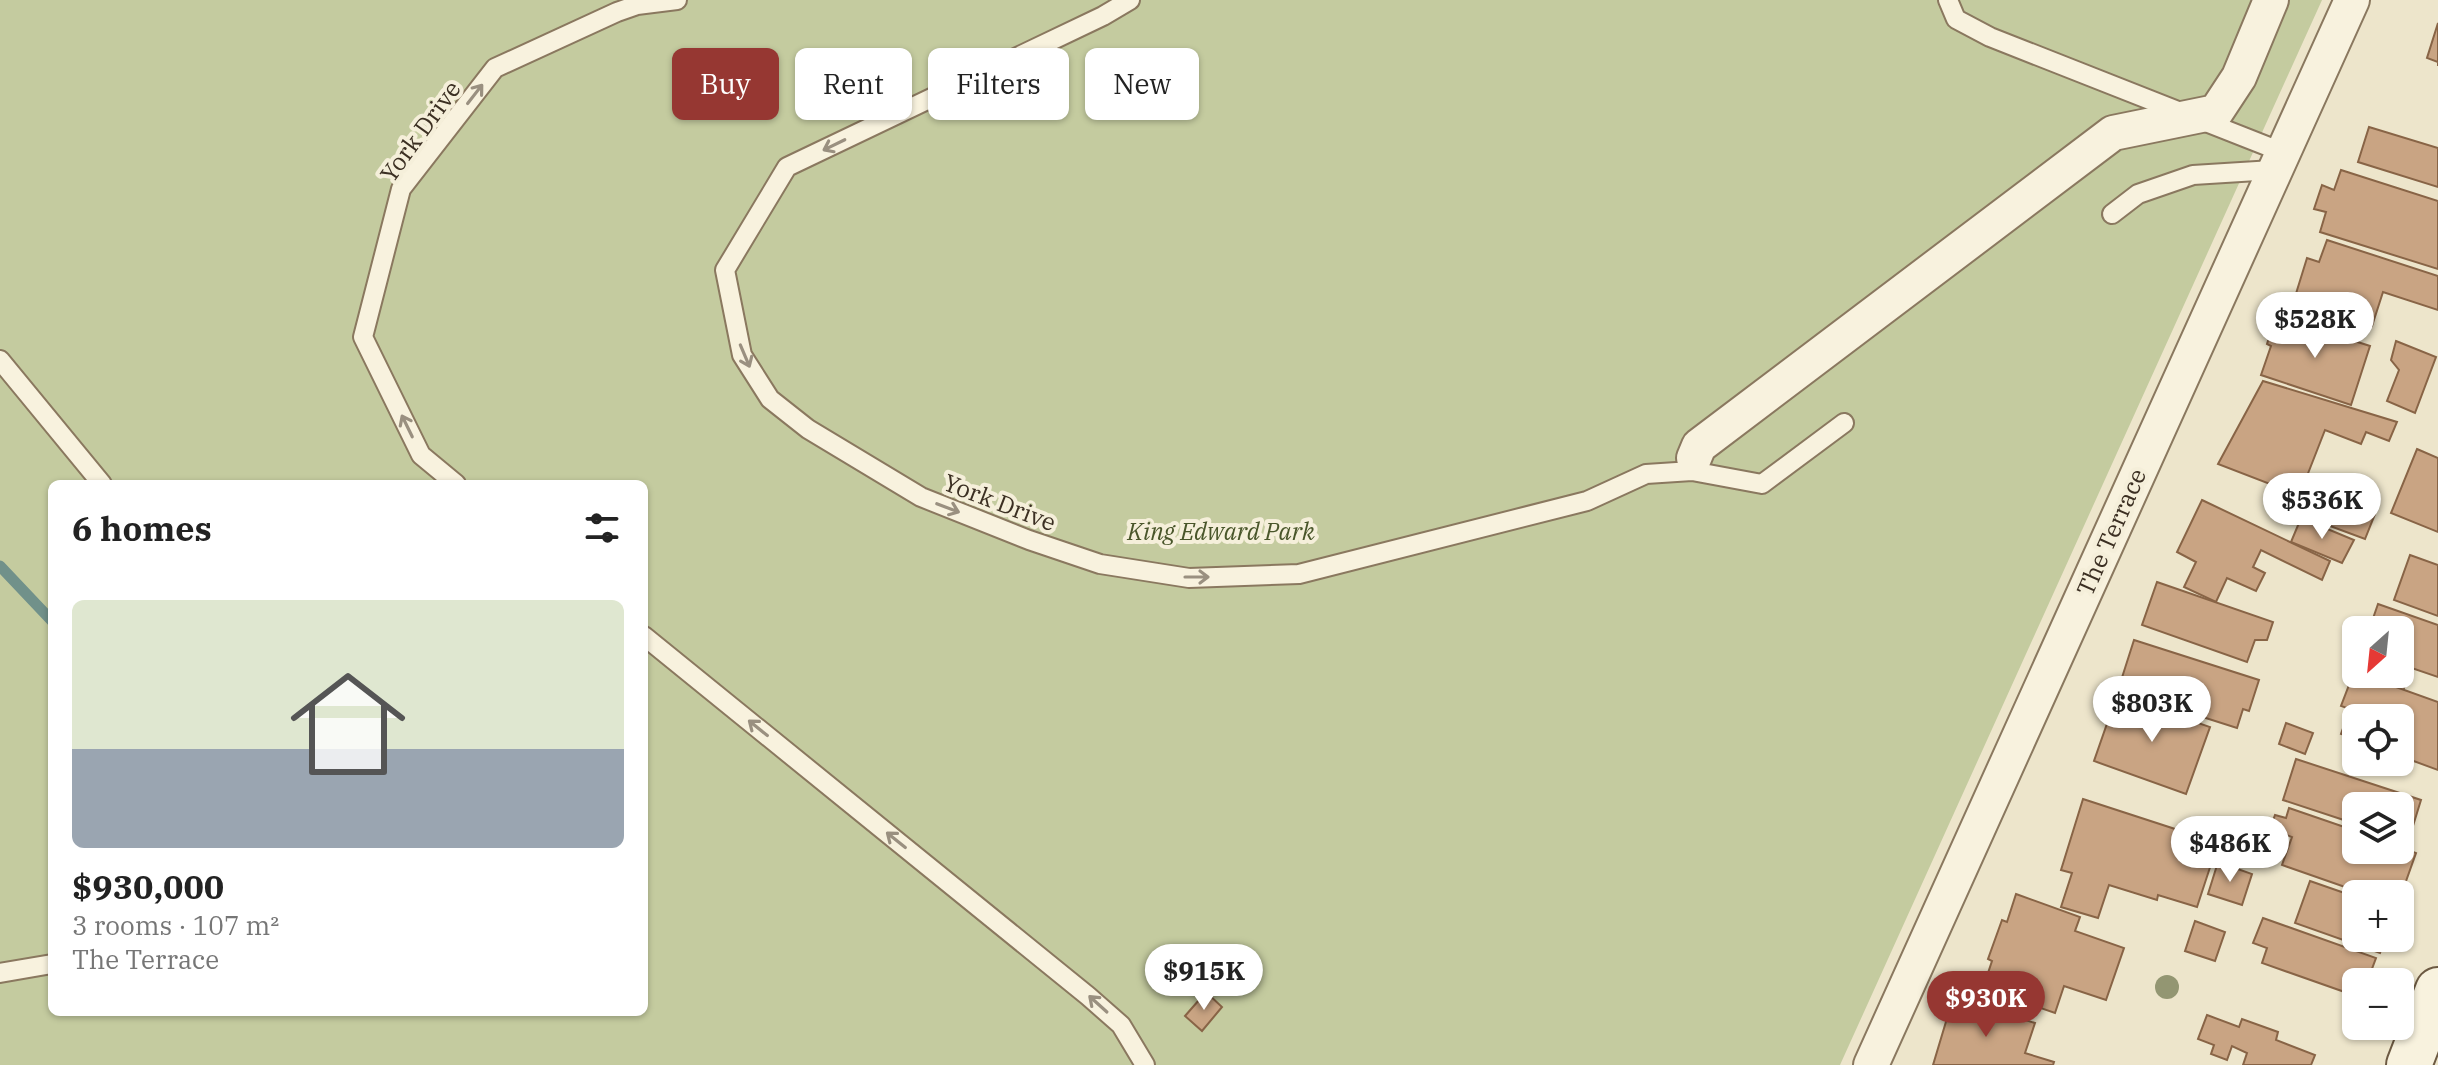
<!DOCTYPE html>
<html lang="en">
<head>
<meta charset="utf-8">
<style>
  :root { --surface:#fff; --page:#f2f2f2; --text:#222; --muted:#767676; --accent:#963732 }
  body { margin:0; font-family:"IBM Plex Serif",serif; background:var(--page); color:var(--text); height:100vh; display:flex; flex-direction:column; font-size:30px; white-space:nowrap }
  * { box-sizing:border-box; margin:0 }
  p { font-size:26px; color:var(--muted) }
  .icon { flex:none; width:44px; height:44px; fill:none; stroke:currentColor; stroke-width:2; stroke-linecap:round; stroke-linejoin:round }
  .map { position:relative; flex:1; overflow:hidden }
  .sheet { position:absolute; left:48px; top:480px; width:600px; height:536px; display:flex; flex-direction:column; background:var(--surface); border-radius:12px; box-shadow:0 2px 6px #0004 }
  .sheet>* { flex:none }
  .hud { position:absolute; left:672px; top:48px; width:760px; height:72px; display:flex; gap:16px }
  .needle { width:52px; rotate:207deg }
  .buttons { position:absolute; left:2342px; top:616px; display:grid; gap:16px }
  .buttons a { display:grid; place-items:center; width:72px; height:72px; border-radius:12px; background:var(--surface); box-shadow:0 2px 6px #0004; font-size:40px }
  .price { position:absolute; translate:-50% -68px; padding:0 18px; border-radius:28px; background:#fff; color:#222; font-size:26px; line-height:52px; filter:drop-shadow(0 2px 4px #0008) }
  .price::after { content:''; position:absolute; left:50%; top:48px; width:24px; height:18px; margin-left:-12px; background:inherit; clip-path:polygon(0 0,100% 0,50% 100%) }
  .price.active { background:var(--accent); color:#fff }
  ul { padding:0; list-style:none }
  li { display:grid; align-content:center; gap:16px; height:424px; padding:0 24px }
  li span { display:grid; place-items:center; height:248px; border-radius:12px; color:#555 }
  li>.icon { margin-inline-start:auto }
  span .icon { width:144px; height:144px; fill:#fffc; stroke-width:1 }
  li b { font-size:34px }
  h2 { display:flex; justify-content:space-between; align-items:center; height:96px; padding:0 24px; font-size:34px }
  .pill { padding:0 28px; border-radius:12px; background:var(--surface); box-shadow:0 2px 6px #0004; font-size:28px; line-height:72px }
  .pill.active { background:var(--accent); color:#fff }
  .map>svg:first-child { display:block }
  .green { fill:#c4cb9f; fill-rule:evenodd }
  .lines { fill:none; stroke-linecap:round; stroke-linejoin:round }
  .stream { stroke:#71918a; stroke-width:11 }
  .building { fill:#c9a483; stroke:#886446; stroke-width:2 }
  .lane-casing { stroke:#8a785f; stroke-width:22 }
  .street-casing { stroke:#8a785f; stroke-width:38 }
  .secondary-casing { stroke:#6c5942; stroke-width:48 }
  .lane { stroke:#f8f2de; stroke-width:18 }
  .street { stroke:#f8f2de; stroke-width:34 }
  .secondary { stroke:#f8f2de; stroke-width:44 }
  .tree { fill:#939672 }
  .oneway { stroke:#9a9080 }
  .labels { text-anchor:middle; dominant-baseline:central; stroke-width:8; stroke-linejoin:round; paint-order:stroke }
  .street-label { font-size:24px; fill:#3b2f22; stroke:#f5efda }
  .park-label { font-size:24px; font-style:italic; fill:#49562a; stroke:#f5efda }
</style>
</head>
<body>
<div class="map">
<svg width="2438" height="1065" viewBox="0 0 2438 1065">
  <rect width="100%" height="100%" fill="#ede5cb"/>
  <!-- green -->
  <path class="green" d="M0 0H2322L1840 1065H0ZM52 484H644V1012H52Z"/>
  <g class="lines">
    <!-- stream -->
    <polyline class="stream" points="0,566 52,621"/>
  </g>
  <!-- building -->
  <g class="building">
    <polygon points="2438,23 2438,66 2438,62 2427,58"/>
    <polygon points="2369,127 2438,148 2438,187 2358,162"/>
    <polygon points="2341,170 2438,201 2438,269 2320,232 2326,212 2314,209 2322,185 2334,190"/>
    <polygon points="2327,240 2438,276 2438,310 2383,292 2372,326 2294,300 2307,258 2319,262"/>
    <polygon points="2276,316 2370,346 2351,405 2261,375 2271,346 2267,344"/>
    <polygon points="2396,341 2436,357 2415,413 2387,401 2399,370 2391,360"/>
    <polygon points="2263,381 2397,422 2389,441 2366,432 2361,444 2325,430 2307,476 2310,480 2307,489 2375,514 2365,539 2271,504 2278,487 2218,464"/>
    <polygon points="2417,449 2438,458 2438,532 2391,513"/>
    <polygon points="2202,500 2330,561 2322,580 2261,550 2253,567 2265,573 2256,591 2227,578 2216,602 2184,587 2196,562 2177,552"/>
    <polygon points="2301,518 2354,540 2342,563 2291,542"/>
    <polygon points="2410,555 2438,565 2438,616 2394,600"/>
    <polygon points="2157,582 2273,622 2267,640 2255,640 2247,662 2142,625"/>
    <polygon points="2378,604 2438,625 2438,677 2400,664 2400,630 2369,630"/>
    <polygon points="2134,640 2259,680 2249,711 2243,709 2237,728 2118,690"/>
    <polygon points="2400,664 2411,668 2404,688 2366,674 2400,674"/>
    <polygon points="2354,672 2438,702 2438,770 2400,756 2400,718 2356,718 2356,739 2341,734 2350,709 2341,706"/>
    <polygon points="2117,695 2210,727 2186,794 2094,761"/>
    <polygon points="2286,723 2313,733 2305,754 2279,744"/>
    <polygon points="2296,759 2421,800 2408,842 2400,839 2400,806 2356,806 2356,824 2283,800"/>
    <polygon points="2083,799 2218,843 2197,907 2158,895 2157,900 2109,885 2098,918 2061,907 2072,873 2061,870"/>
    <polygon points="2289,808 2356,831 2356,850 2400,850 2400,847 2416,853 2400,898 2400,894 2365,894 2282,865 2292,837 2270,829 2275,815 2286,818"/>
    <polygon points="2218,862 2252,874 2242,905 2208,894"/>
    <polygon points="2310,881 2356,897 2356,938 2385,938 2380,953 2295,923"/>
    <polygon points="2016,894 2080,917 2075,931 2124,948 2106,1000 2064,986 2055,1013 1983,988 1992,961 1988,959 2002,920 2007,922"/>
    <polygon points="2263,918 2376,958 2367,982 2356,982 2356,996 2262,963 2267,948 2253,943"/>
    <polygon points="2195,921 2225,932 2215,961 2185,951"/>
    <polygon points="1206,992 1222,1007 1202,1031 1185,1016"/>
    <polygon points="1973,1004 2035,1023 2025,1053 2054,1062 2053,1065 1933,1065 1948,1015 1954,1006 1967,1012"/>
    <polygon points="2207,1015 2239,1027 2242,1019 2278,1032 2276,1040 2315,1055 2311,1065 2243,1065 2247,1053 2232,1046 2227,1060 2211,1054 2214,1045 2198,1039"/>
  </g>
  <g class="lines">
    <defs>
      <g id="lane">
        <polyline points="1130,0 1103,16 787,167 725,270 742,355 770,399 808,429 921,497 1029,540 1100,564 1189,578 1299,574 1587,501 1646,474 1692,471 1762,484 1844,423"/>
        <polyline points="1948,0 1956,19 1990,37 2282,152"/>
        <polyline points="2112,214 2138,194 2193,175 2273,170"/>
        <polyline points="0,360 102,484"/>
        <polyline points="456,484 421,455 363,337 401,189 495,68 617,12 637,5 677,0"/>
        <polyline points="644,636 1088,996 1121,1025 1145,1065"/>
        <polyline points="0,973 52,964"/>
      </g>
      <g id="street">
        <polyline points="1694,458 1699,446 2113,133 2216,112 2239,77 2271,0"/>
        <polyline points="1871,1065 2352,0"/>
      </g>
      <polyline id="secondary" points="2409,1065 2438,990"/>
    </defs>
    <!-- lane casing -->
    <use href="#lane" class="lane-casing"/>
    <!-- street casing -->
    <use href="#street" class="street-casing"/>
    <!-- secondary casing -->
    <use href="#secondary" class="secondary-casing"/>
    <!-- lane -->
    <use href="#lane" class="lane"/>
    <!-- street -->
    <use href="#street" class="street"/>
    <!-- secondary -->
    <use href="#secondary" class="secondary"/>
  </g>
  <!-- trees -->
  <circle class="tree" cx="2167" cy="987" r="12"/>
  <!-- one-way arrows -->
  <defs><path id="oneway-shaft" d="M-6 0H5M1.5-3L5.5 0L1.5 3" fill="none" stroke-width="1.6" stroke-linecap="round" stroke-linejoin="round" transform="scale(2)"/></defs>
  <g class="oneway">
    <use href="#oneway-shaft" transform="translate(475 94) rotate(-52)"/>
    <use href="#oneway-shaft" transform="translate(834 145) rotate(154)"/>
    <use href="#oneway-shaft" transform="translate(745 356) rotate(67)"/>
    <use href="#oneway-shaft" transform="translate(407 426) rotate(-116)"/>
    <use href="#oneway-shaft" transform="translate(948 508) rotate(21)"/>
    <use href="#oneway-shaft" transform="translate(1197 577)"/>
    <use href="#oneway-shaft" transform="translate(758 728) rotate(-141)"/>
    <use href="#oneway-shaft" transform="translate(896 840) rotate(-141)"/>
    <use href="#oneway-shaft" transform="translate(1098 1004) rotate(-138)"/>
  </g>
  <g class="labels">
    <!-- street labels -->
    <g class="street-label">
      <text transform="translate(420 131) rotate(-54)">York Drive</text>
      <text transform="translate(1000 502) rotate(21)">York Drive</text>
      <text transform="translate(2111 532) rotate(-66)">The Terrace</text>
    </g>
    <!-- park labels -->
    <g class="park-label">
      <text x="1221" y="531">King Edward Park</text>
    </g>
  </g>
</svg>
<div class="buttons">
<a><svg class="needle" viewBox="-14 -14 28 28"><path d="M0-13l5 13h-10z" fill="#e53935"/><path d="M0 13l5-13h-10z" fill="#767676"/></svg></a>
<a><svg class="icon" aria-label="locate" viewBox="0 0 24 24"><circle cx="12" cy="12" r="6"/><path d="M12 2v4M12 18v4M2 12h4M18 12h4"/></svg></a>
<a><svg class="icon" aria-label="layers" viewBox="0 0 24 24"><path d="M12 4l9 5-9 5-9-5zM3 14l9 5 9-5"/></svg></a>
<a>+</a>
<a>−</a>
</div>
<b class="price" style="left:2315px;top:360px">$528K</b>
<b class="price" style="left:2322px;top:541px">$536K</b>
<b class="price" style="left:2152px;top:744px">$803K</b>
<b class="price" style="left:2230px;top:884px">$486K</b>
<b class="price" style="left:1204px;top:1012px">$915K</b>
<b class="price active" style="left:1986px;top:1039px">$930K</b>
<div class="hud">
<a class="pill active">Buy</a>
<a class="pill">Rent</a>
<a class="pill">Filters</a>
<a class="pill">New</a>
</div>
<section class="sheet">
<h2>6 homes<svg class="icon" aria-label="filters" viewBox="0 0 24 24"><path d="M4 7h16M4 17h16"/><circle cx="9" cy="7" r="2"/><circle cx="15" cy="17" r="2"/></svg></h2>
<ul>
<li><span style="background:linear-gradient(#dfe7d0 60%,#9aa5b1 0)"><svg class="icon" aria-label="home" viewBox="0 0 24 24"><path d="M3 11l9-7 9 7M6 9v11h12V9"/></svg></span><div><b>$930,000</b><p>3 rooms · 107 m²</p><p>The Terrace</p></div></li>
</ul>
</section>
</div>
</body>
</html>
